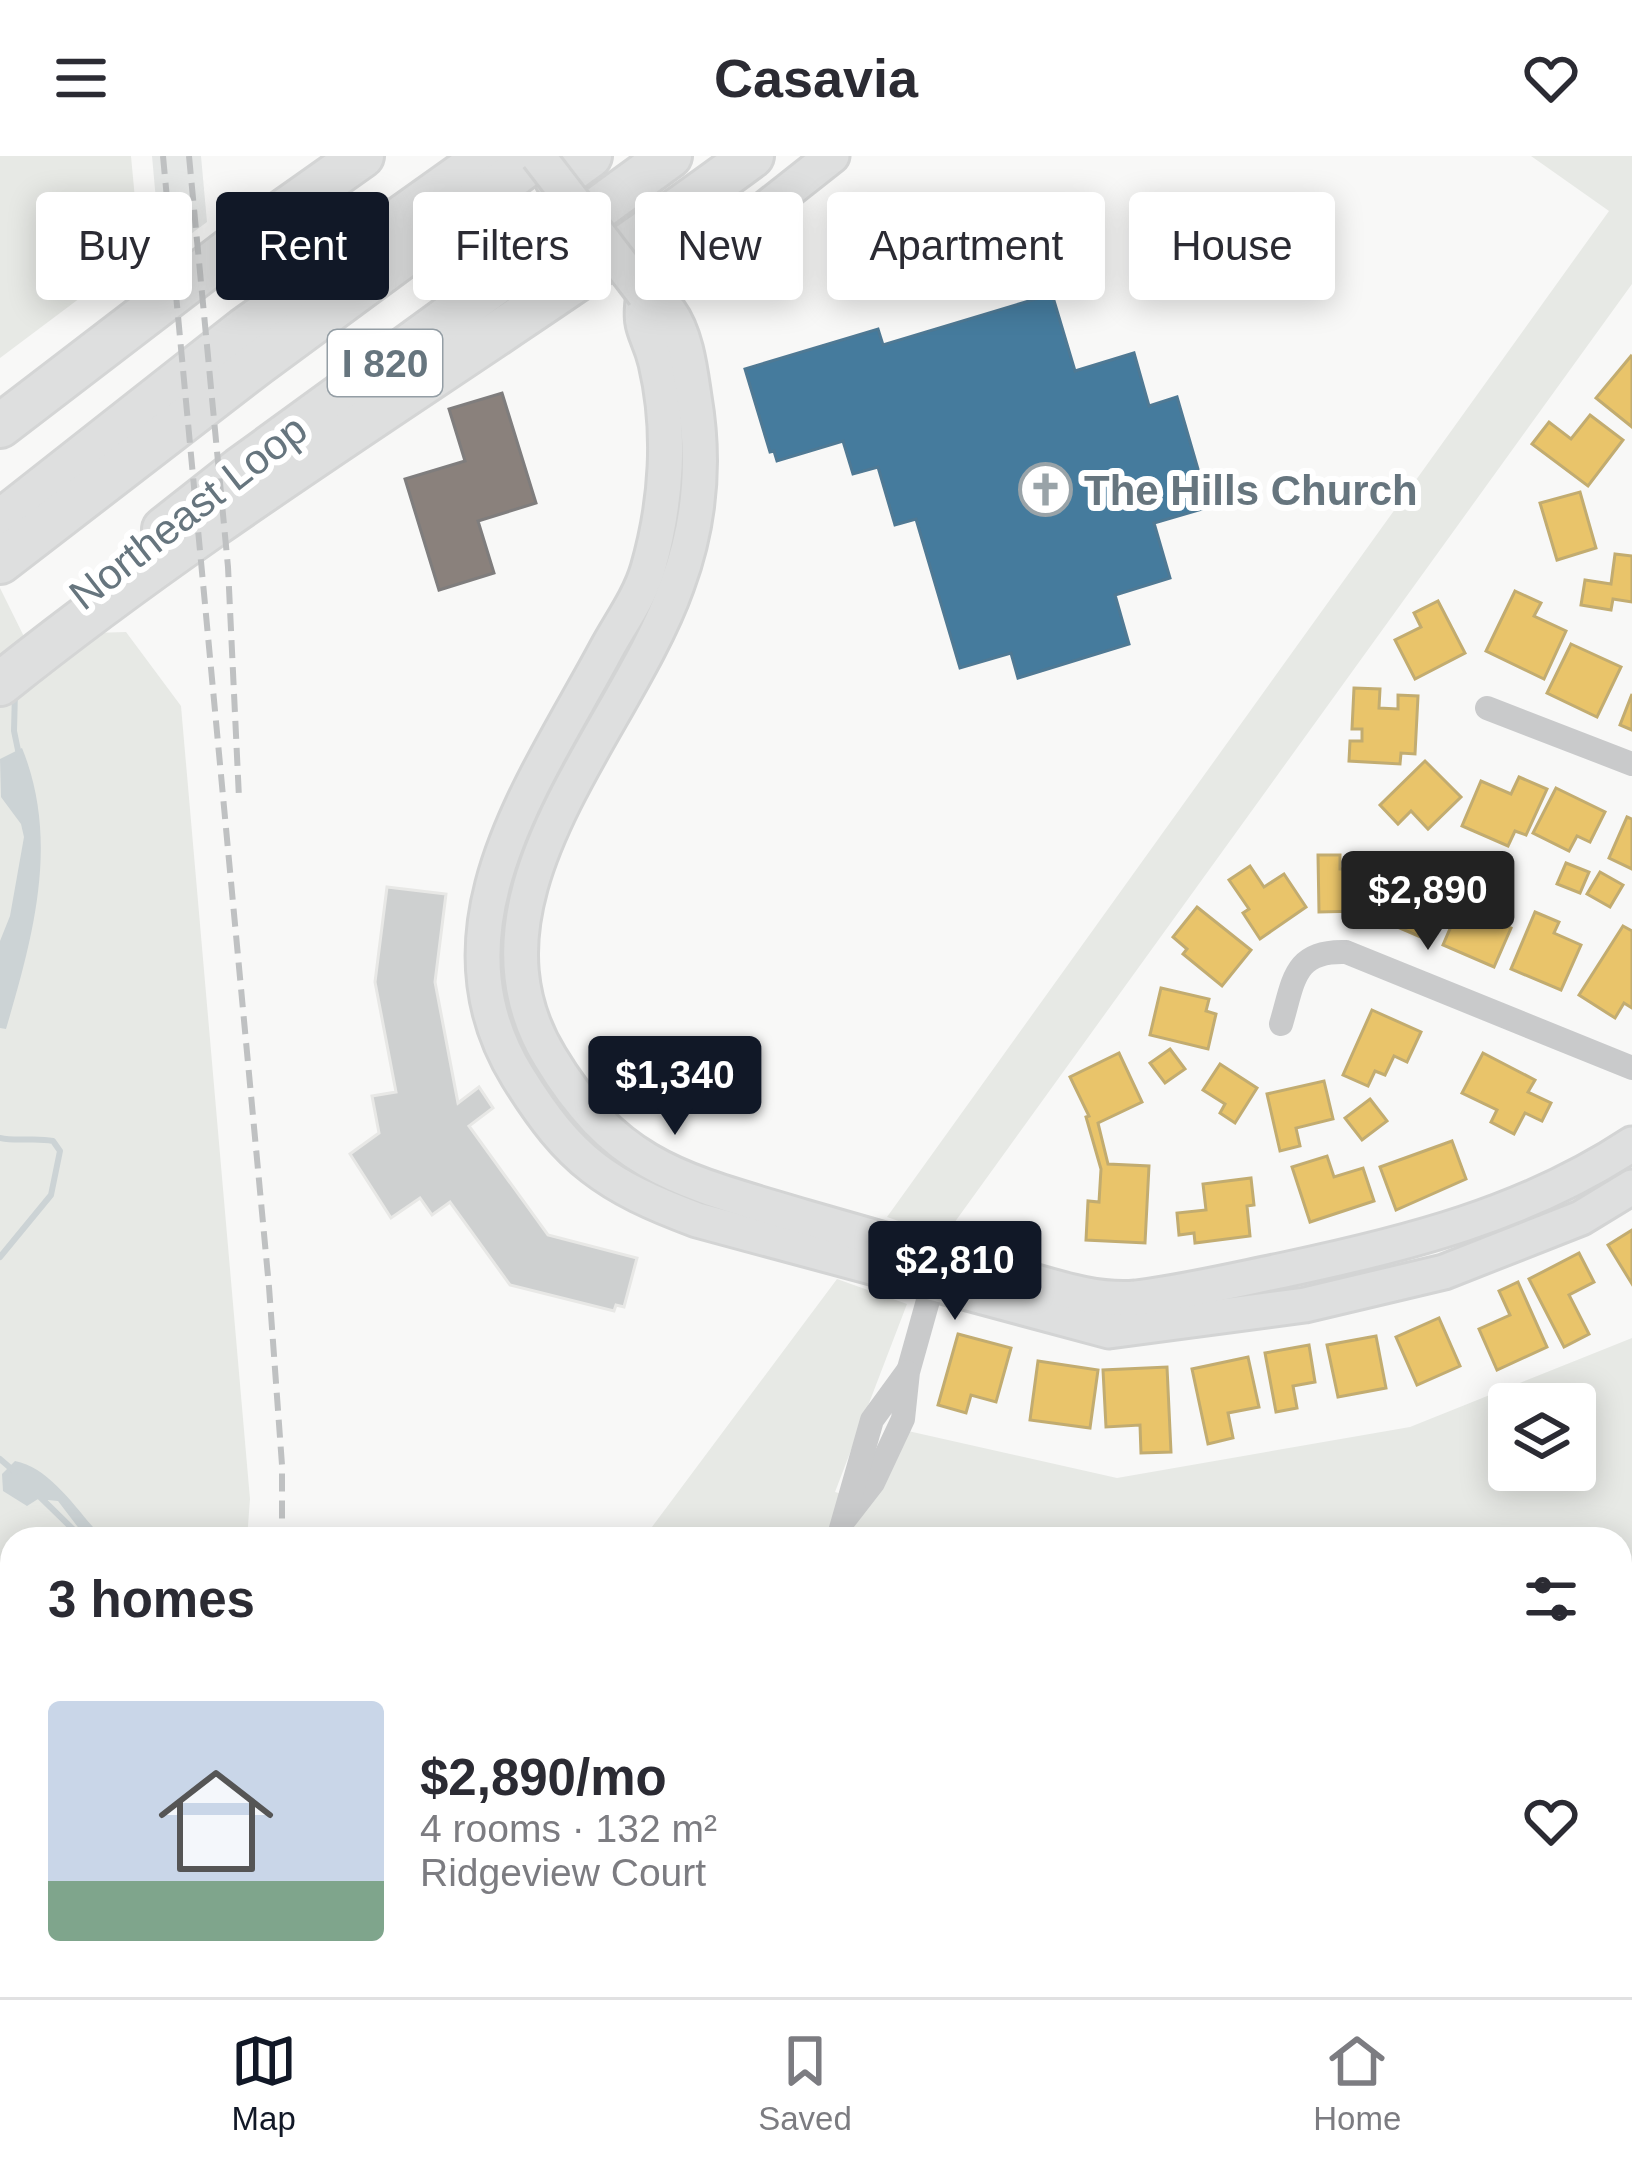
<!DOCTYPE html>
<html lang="en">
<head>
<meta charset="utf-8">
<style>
  :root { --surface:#fff; --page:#f7f7f7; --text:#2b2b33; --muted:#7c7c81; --line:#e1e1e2; --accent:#111827 }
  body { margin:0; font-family:Arial,sans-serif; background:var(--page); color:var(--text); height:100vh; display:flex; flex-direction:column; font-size:45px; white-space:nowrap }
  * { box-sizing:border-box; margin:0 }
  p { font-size:39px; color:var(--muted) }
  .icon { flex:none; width:66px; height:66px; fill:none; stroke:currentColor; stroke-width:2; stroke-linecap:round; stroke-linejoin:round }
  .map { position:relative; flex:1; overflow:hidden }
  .drawer { position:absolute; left:0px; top:1371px; width:1632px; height:471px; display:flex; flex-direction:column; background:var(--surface); border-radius:36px 36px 0 0; box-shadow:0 6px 30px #0003 }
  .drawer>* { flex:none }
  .banner { position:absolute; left:36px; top:36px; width:1560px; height:108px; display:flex; gap:24px }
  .fabs { position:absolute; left:1488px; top:1227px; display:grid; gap:24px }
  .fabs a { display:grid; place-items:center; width:108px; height:108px; border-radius:12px; background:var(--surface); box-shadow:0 6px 30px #0003; font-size:60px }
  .price { position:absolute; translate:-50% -102px; padding:0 27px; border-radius:12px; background:var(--accent); color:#fff; font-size:39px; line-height:78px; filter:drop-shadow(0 3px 6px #0008) }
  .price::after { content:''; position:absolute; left:50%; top:72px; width:36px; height:27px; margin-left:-18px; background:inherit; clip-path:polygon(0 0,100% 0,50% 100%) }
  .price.active { background:#222; color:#fff }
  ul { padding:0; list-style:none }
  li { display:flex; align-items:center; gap:36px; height:300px; padding:0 48px }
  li+li { border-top:3px solid var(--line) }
  li span { display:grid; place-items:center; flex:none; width:336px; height:240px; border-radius:12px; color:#555 }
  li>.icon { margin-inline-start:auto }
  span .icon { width:144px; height:144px; fill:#fffc; stroke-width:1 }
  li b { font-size:51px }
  h2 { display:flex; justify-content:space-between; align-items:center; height:144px; padding:0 48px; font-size:51px }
  .tag { padding:0 42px; border-radius:12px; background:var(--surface); box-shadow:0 6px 30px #0003; font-size:42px; line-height:108px }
  .tag.active { background:var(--accent); color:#fff }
  header { display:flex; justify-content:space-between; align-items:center; height:156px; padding:0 48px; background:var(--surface); font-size:54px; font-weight:600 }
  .tabs { display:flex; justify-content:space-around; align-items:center; height:168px; border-top:3px solid var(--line); background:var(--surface); font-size:33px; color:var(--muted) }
  .tabs a { display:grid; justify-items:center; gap:6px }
  .tabs .active { color:var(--accent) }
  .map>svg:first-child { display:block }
  .built { fill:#e6e8e7 }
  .green { fill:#e7e9e5; fill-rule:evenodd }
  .water { fill:#ccd3d5 }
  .homes { fill:#e9c46a; stroke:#c2ac70; stroke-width:3 }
  .public { fill:#457b9d; stroke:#4f7994; stroke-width:3 }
  .industry { fill:#8a817c; stroke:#7f7d7d; stroke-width:3 }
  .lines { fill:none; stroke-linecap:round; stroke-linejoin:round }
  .stream { stroke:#ccd3d5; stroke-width:6 }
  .building { fill:#ced0d0; stroke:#e8e8e6; stroke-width:3 }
  .secondary-casing { stroke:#d3d4d4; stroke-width:39 }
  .highway-casing { stroke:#d4d5d5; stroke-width:48 }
  .street { stroke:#c9cacb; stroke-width:24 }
  .secondary { stroke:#dedfdf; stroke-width:33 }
  .highway { stroke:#dedfdf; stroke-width:42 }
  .rail { stroke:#bfc1c2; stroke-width:6; stroke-dasharray:18 9; stroke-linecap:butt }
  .secondary-bridge-casing { stroke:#d3d4d4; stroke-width:39; stroke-linecap:butt }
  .secondary-bridge { stroke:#dedfdf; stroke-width:33 }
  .labels { text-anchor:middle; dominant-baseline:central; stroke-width:12; stroke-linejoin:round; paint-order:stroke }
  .shield { fill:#fff; stroke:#949ea5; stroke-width:3 }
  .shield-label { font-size:39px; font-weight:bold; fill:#66757e }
  .poi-label { font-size:42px; font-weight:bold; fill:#66757e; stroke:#fff; text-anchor:start }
  .street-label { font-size:42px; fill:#66757e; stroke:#fff }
</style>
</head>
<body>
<header><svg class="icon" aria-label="menu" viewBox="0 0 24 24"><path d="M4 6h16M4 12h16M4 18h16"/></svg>Casavia<svg class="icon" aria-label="heart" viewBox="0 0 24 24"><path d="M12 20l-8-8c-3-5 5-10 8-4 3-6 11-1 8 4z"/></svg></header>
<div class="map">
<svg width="1632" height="1841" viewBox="0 0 1632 1841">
  <rect width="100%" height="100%" fill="#f8f8f7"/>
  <!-- built -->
  <polygon class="built" points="152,0 201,0 207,66 161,100"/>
  <!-- green -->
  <g class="green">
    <polygon points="0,0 131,0 140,97 0,202"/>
    <polygon points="1531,0 1632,0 1632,128 944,1081 887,1061 1609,55"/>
    <polygon points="0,432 39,511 93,477 126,476 181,550 250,1343 247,1383 12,1383 12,1830 124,1830 116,1841 0,1841"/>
    <path d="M837 1123 907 1148 835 1336 871 1346 908 1275 1117 1322 1410 1271 1632 1182V1475L1620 1480V1383H643ZM1509 1248H1575V1314H1509Z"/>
    <polygon points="330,1830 942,1830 939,1841 322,1841"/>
  </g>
  <!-- water -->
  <g class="water">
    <path d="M22 592C60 685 33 781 6 873L0 872V785L10 760 24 681 21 668 1 641 0 603Z"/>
    <path d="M15 1305C52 1312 79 1358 104 1383H87L58 1345 38 1343 27 1350 3 1335 2 1318Z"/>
  </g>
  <!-- homes -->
  <g class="homes">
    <polygon points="1631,200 1632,201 1632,271 1596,242"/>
    <polygon points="1590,259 1623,284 1588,330 1532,288 1549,266 1571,283"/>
    <polygon points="1580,336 1596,392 1557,404 1540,347"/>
    <polygon points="1615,398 1632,400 1632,446 1613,443 1611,454 1581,449 1585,424 1611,428"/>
    <polygon points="1515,435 1541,447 1534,460 1566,475 1544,523 1486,495"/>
    <polygon points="1438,445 1465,497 1415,523 1395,484 1421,471 1414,457"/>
    <polygon points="1571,488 1621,511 1597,561 1547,537"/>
    <polygon points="1354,532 1380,533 1379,552 1398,553 1398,539 1418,540 1415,598 1401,597 1400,608 1349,605 1350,585 1362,585 1362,573 1352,573"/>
    <polygon points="1632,538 1632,574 1620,569"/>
    <polygon points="1425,605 1461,641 1428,673 1411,655 1398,668 1380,649"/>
    <polygon points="1519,621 1547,633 1526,679 1515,675 1508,690 1462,670 1481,625 1511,638"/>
    <polygon points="1556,632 1605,656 1590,686 1577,680 1569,695 1533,677"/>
    <polygon points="1627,661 1632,663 1632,713 1609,702"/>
    <polygon points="1318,699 1340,699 1340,713 1360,713 1361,755 1319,756"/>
    <polygon points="1406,707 1455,728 1430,785 1381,764"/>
    <polygon points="1566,707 1589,716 1580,737 1557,728"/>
    <polygon points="1250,710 1264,731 1284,718 1306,751 1260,783 1243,757 1249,753 1229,724"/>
    <polygon points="1600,716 1623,729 1610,751 1587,738"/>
    <polygon points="1471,724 1496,736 1485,761 1511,772 1494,811 1443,789"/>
    <polygon points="1197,751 1251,794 1222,830 1183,798 1187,793 1173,781"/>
    <polygon points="1535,756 1559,766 1554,777 1581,789 1561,834 1511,813"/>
    <polygon points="1623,770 1632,775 1632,852 1624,847 1615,862 1579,839"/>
    <polygon points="1161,832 1209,843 1206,855 1216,858 1208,893 1150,879"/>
    <polygon points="1372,854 1421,876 1407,906 1394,900 1385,919 1375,915 1368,930 1343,919"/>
    <polygon points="1170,893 1185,913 1165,927 1150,907"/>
    <polygon points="1119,897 1142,946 1098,967 1108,1008 1149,1010 1145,1087 1086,1084 1088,1045 1099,1046 1101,1013 1086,961 1089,960 1070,921"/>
    <polygon points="1483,897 1535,924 1528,936 1551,947 1542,965 1525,957 1514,978 1491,966 1497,954 1462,937"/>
    <polygon points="1220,908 1257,932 1235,967 1220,957 1225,948 1203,934"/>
    <polygon points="1324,925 1333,963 1296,972 1300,990 1280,995 1267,938"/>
    <polygon points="1370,943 1387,965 1362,984 1345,962"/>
    <polygon points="1452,985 1466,1023 1396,1054 1380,1011"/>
    <polygon points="1327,1000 1334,1021 1363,1012 1374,1045 1310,1066 1292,1011"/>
    <polygon points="1251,1022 1254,1049 1247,1050 1250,1080 1195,1087 1194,1077 1179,1079 1177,1057 1206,1054 1203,1028"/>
    <polygon points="1632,1074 1632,1128 1608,1089"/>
    <polygon points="1579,1097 1594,1126 1569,1139 1589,1178 1564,1191 1529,1123"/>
    <polygon points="1518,1126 1547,1191 1497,1214 1479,1173 1510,1159 1499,1135"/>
    <polygon points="1439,1162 1460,1210 1417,1229 1396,1181"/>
    <polygon points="958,1178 1011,1192 996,1246 971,1239 966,1257 938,1249"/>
    <polygon points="1376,1180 1386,1232 1338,1241 1327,1189"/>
    <polygon points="1309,1189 1315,1226 1293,1230 1297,1252 1276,1256 1265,1197"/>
    <polygon points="1248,1201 1259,1251 1228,1257 1233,1282 1208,1288 1192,1213"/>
    <polygon points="1038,1205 1098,1214 1090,1272 1030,1264"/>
    <polygon points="1167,1211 1171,1296 1141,1297 1140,1269 1106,1271 1103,1214"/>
    <polygon points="1629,1512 1632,1517 1632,1557 1620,1538 1620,1517"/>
    <polygon points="1632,1681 1632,1749 1620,1724 1620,1687"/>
    <polygon points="1034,1830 1046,1830 1092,1837 1091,1841 1032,1841"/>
    <polygon points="1182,1830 1232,1830 1231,1837 1245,1840 1197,1841 1180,1838"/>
    <polygon points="1372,1830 1428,1830 1426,1841 1383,1841 1385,1832"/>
    <polygon points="1528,1830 1573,1830 1571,1841 1526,1841"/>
  </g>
  <!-- public -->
  <polygon class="public" points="1052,138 1075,215 1134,197 1149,250 1177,241 1209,351 1154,367 1170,422 1115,439 1129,488 1018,522 1011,497 960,512 916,363 895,369 878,311 853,318 843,285 777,305 774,295 770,296 745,213 878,173 883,189"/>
  <!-- industry -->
  <polygon class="industry" points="502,237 536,347 478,365 494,417 439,434 405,323 465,305 449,253"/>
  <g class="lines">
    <!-- stream -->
    <g class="stream">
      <polyline points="15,535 14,575 19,599"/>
      <path d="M0 982C18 986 35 981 53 985L60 995 51 1039 0 1101"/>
      <polyline points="0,1303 15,1316"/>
      <polyline points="37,1338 83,1383"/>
      <polyline points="49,1841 53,1830"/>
    </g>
  </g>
  <!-- building -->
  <g class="building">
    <polygon points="387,731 446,738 435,826 458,947 479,931 493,952 469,970 548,1079 637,1102 624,1151 616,1149 614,1155 510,1129 450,1046 432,1059 420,1042 391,1062 350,998 379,977 372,940 396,936 375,826"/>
    <polygon points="527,1830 568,1830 559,1841 540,1841"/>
  </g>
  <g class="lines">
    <defs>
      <g id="secondary">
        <path d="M644 138C638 176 648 174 656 207 672 275 667 347 648 413 640 441 620 468 606 494 536 625 426 772 518 921 570 1005 606 1030 697 1064L1109 1175 1305 1149 1444 1116 1581 1062 1632 1031"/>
        <path d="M644 138C652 143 664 148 669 155 686 178 690 214 694 241 705 306 700 367 677 429 625 576 452 741 550 901 618 1014 685 1025 804 1061 872 1081 940 1100 1008 1118 1049 1129 1093 1146 1136 1142 1185 1136 1235 1124 1284 1114 1407 1088 1526 1058 1632 988"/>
        <polyline points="644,138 680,120 832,0"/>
      </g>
      <g id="highway">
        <polyline points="557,24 590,0"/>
        <polyline points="0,270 235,90 362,0"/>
        <polyline points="0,366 245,173 488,0"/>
        <polyline points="164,373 240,313 670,0"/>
        <polyline points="0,406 257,208 539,0"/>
        <path d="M0 528C239 336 506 182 752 0"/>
      </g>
    </defs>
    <!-- secondary casing -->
    <use href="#secondary" class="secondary-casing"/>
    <!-- highway casing -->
    <use href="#highway" class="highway-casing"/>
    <!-- street -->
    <g class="street">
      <polyline points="1487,552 1632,608"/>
      <path d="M1281 868C1294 825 1293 794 1346 796L1632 912"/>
      <polyline points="845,1363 873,1327 903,1263 908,1216 936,1116"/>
      <polyline points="838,1383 872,1264 907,1216"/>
      <polyline points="1620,1638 1632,1633"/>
      <polyline points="1139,1841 1140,1830"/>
      <polyline points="1477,1841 1478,1830"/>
    </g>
    <!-- secondary -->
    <use href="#secondary" class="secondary"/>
    <!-- highway -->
    <use href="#highway" class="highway"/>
    <!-- rail -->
    <g class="rail">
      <polyline points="163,0 269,1131 282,1309 282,1383"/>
      <polyline points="189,0 228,411 239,642"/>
      <polyline points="181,1841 186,1830"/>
    </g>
    <defs>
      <polyline id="secondary-bridge" points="538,0 644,138"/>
    </defs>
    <!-- secondary-bridge casing -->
    <use href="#secondary-bridge" class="secondary-bridge-casing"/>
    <!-- secondary-bridge -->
    <use href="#secondary-bridge" class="secondary-bridge"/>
  </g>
  <!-- icons -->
  <defs>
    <symbol id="church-ring" viewBox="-11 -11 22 22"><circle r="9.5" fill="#fff" stroke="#99a3a8" stroke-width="1.5"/><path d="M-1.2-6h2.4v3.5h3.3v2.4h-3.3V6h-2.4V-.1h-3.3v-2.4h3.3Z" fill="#99a3a8"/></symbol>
  </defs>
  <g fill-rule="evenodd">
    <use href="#church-ring" x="1016" y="304" width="59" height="59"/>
  </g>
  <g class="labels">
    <!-- shield labels -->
    <rect class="shield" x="328" y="174" width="114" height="66" rx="9"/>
    <g class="shield-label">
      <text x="385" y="207">I 820</text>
    </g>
    <!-- poi labels -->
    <g class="poi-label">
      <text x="1084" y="334">The Hills Church</text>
    </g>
    <!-- street labels -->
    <g class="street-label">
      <text transform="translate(188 356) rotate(-38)">Northeast Loop</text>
    </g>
  </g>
</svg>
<div class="fabs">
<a><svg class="icon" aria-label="layers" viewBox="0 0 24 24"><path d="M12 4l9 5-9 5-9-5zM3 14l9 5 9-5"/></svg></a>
</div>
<b class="price active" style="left:1428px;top:797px">$2,890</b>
<b class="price" style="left:675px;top:982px">$1,340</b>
<b class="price" style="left:955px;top:1167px">$2,810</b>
<div class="banner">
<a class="tag">Buy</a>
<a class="tag active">Rent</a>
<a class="tag">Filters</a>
<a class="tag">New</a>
<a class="tag">Apartment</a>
<a class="tag">House</a>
</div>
<section class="drawer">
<h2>3 homes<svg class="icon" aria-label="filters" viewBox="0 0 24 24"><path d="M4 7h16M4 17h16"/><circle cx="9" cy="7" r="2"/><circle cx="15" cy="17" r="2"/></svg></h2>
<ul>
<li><span style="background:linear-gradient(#c9d6e8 75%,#7fa58c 0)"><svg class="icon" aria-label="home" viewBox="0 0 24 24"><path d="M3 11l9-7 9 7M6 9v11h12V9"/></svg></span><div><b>$2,890/mo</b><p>4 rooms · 132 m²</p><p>Ridgeview Court</p></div><svg class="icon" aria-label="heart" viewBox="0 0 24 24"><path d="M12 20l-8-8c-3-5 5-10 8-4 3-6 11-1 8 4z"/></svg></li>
</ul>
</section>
</div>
<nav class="tabs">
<a class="active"><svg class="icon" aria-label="map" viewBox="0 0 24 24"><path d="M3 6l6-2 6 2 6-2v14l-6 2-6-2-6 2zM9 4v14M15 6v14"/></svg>Map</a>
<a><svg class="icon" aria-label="saved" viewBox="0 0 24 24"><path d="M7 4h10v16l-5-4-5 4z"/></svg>Saved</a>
<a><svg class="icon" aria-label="home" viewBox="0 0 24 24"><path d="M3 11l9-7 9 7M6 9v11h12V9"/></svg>Home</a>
</nav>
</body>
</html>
